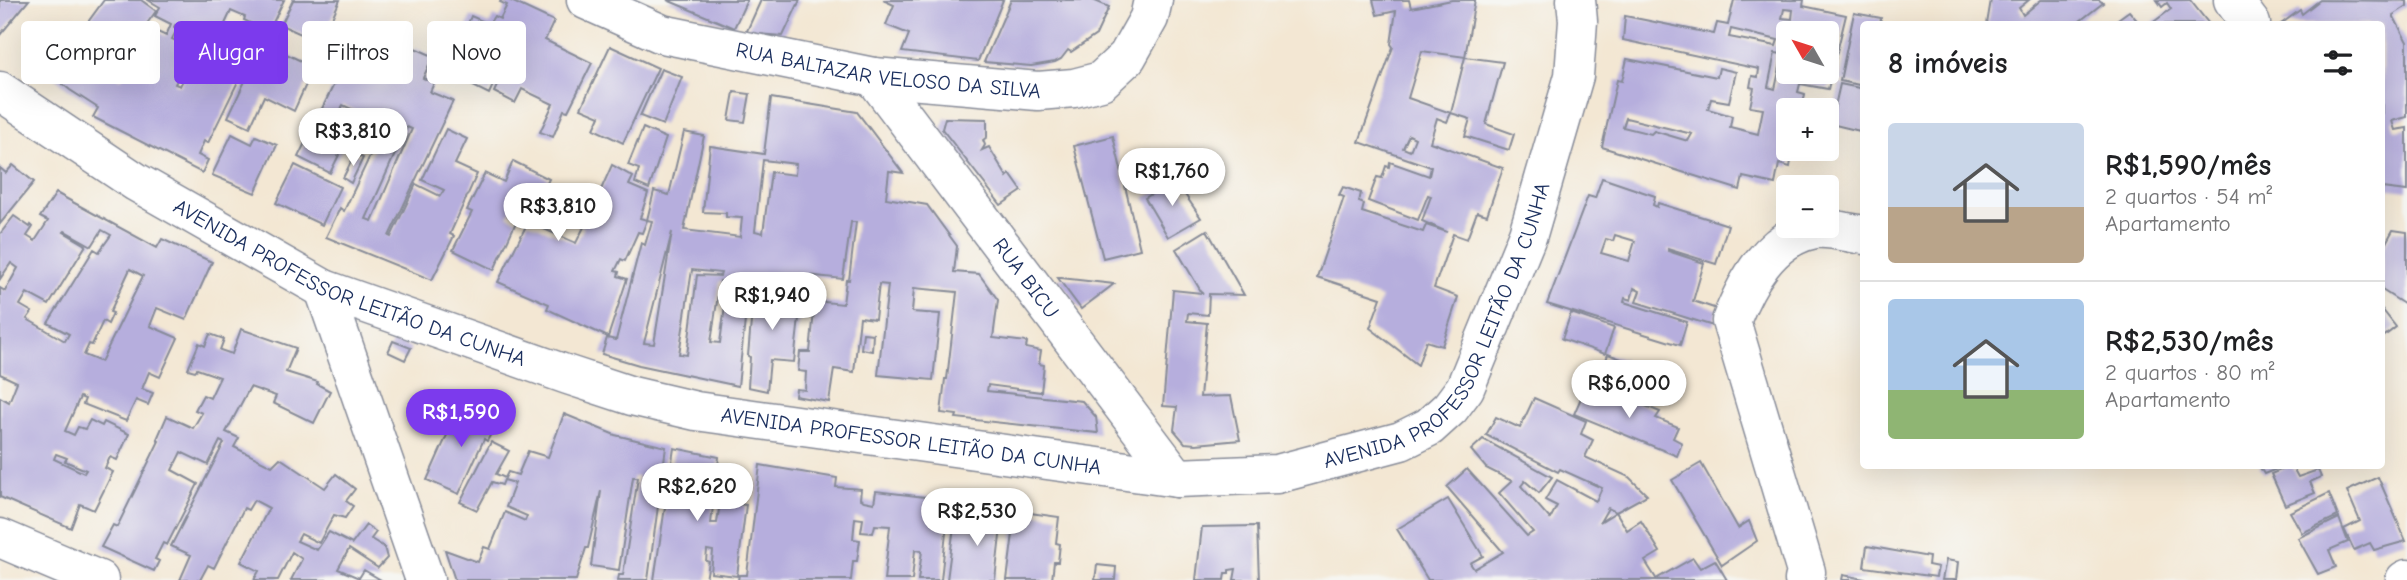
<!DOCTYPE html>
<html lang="pt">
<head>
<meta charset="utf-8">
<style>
  :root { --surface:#fff; --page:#f2f2f2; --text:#202124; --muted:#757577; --line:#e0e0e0; --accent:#7c3aed }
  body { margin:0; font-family:"Comic Neue",sans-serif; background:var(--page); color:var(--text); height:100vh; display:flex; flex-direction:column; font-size:26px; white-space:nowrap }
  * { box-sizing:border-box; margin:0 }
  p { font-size:23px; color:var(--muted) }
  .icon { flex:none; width:38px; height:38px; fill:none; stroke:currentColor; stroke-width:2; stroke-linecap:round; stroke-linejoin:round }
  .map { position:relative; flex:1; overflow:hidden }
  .drawer { position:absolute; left:1860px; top:21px; width:525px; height:448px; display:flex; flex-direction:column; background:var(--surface); border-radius:7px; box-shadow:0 7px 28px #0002 }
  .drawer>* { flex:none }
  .top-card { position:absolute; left:21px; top:21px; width:665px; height:63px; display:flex; gap:14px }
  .needle { width:46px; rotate:309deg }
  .tools { position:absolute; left:1776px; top:21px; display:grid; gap:14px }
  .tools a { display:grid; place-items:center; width:63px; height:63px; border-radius:7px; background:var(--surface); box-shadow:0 7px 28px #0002; font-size:35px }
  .price { position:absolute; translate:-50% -60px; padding:0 16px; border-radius:24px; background:#fff; color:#222; font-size:23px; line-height:46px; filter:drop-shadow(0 2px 4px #0008) }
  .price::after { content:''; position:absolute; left:50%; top:42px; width:21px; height:16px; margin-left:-10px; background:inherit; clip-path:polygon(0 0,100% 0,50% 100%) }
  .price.current { background:var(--accent); color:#fff }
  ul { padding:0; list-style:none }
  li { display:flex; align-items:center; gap:21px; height:175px; padding:0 28px }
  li+li { border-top:2px solid var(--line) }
  li span { display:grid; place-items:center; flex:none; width:196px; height:140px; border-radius:7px; color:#555 }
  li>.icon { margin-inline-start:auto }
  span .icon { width:84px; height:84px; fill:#fffc; stroke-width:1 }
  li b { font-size:30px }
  h2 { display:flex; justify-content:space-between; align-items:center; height:84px; padding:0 28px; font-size:30px }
  .chip { padding:0 24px; border-radius:7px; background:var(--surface); box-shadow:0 7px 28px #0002; font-size:24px; line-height:63px }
  .chip.current { background:var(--accent); color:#fff }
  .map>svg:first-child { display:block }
  .building { fill:#b6aedd; fill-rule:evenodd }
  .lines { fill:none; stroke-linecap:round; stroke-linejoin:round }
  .minor-casing { stroke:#878b98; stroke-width:41 }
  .tertiary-casing { stroke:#878b98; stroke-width:41 }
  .minor { stroke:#fff; stroke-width:38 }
  .tertiary { stroke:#fff; stroke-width:38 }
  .labels { text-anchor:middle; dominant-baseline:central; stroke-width:6; stroke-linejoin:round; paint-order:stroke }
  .street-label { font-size:21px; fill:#1b2f5e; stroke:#f6f6f2 }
</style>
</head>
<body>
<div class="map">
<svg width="2407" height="580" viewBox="0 0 2407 580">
  <rect width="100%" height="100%" fill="#f6f6f2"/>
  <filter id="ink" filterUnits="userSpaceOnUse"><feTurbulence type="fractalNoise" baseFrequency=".0143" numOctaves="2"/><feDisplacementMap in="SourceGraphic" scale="14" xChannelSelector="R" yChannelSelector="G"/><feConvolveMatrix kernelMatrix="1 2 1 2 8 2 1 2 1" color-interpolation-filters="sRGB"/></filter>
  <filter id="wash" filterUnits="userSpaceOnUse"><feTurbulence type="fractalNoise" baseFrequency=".00686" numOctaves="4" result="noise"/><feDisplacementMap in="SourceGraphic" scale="28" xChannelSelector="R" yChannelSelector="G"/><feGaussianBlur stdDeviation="1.57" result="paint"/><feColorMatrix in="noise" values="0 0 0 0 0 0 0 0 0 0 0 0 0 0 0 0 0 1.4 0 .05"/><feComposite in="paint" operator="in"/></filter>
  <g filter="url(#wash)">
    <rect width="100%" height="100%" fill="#f3e7d3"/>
    <g id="blocks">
      <!-- building -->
      <g class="building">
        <polygon points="0,0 29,0 0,35"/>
        <path d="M104 0H141L156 11 118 64 123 67 117 77 121 79 149 28 166 36 171 24 155 16 160 7 148 0H284L263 43 247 35 252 24 244 20 245 17 231 11 225 24 217 43 249 59 208 143 204 141 198 155 208 160 202 173 93 117 98 108 70 90 44 69 83 24 85 26ZM175 25 201 43 180 86 175 84 191 49 172 39 177 29 174 27Z"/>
        <polygon points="293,0 340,0 321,43 281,25"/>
        <polygon points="501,0 509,0 554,21 545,40 592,63 568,111 564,110 553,137 540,132 553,104 522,89 515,103 494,92 521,34 517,32 489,94 463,81 473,61 443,48 453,25 465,31 471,16 489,24 494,16 500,19 507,5 500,2"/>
        <polygon points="667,0 747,0 734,28"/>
        <polygon points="761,0 800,0 783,36 746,33"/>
        <polygon points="883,0 1003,0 978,61 902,52 909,34 886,25 894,5"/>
        <polygon points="1011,0 1093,0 1109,7 1096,35 1071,52 1068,50 1061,59 1055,62 1031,66 984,62"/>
        <path d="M1373 0H1409L1411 8 1452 0H1475L1465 57 1422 51 1408 98 1451 113 1447 122 1437 118 1430 142 1503 168 1487 215 1477 212 1467 239 1453 234 1434 288 1458 297 1442 346 1426 341 1418 365 1370 328 1381 298 1317 277 1344 197 1339 195 1343 187 1361 193 1359 202 1364 204 1362 212 1423 232 1426 225 1447 232 1422 221 1431 196 1428 195 1418 220 1368 201 1377 177 1382 178 1386 166 1389 167 1390 162 1429 176 1431 167 1359 142 1393 47 1391 44 1396 11 1377 15ZM1409 135 1415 138 1410 151 1403 148Z"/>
        <path d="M1734 0H1804L1803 6 1846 15 1828 89 1800 84 1798 92 1805 94 1802 110H1788V149H1793L1790 167 1779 164 1775 184 1743 177 1740 190 1602 147 1617 80 1622 81 1627 59 1717 77 1719 68 1736 72 1729 102 1711 99 1708 109 1732 116 1730 127 1758 134 1763 109 1750 107 1754 88 1750 87 1752 76 1758 77 1759 69 1623 40 1625 16 1714 34 1717 23 1728 25ZM1784 9 1793 10 1792 19 1782 18ZM1731 29 1778 40 1776 46 1729 37ZM1788 33H1827V72H1788ZM1775 53 1783 54 1775 89 1768 87ZM1626 118 1692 134 1688 141 1654 131 1651 134 1623 127Z"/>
        <polygon points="1991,0 2029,0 2019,8 2023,15 2041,0 2099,0 2103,3 2076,24 1987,24"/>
        <polygon points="2157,0 2190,0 2209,24 2151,24 2171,9 2167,3 2162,7"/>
        <polygon points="2320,0 2407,1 2407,6 2393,15 2407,42 2407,117 2392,121 2395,130 2407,128 2407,191 2382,188 2382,24 2281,24 2300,10 2302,14"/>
        <polygon points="2129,11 2140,24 2111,24"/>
        <polygon points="1854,13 1881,18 1880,24 1864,24 1864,86 1840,81"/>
        <polygon points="263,43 314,67 294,111 264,96 250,127 228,117"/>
        <polygon points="610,46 658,68 623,143 594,129 600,116 581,108"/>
        <path d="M355 48 374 55 376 51 407 66 415 48 433 56 423 78 434 83 430 92 453 101 389 236 391 237 416 184 440 196 444 190 422 180 446 129 467 139 455 164 477 174 450 234 454 236 432 280 326 237 340 208 344 211 378 139 373 137 376 129 368 125 371 118 343 105 328 138 344 145 330 173 298 157 345 62 348 63ZM407 127 412 129 372 221 366 219Z"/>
        <polygon points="1465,57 1503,62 1486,124 1514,134 1509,150 1465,136 1470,119 1451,113"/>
        <polygon points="661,69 682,77 663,125 640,116"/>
        <polygon points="1840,84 1864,89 1864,132 1831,124"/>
        <polygon points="734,92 750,94 745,122 729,120"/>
        <path d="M771 98 857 112 903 173 889 171 886 198 927 205 957 246 954 272 979 274 998 300 993 338 1027 342 1026 348 1041 351 1039 364 1044 365 1041 392 988 385 987 391 1082 401 1096 417 1098 433 956 418 957 415 941 413 945 379H947L957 292 914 288 912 312 940 314 933 380 878 375 888 285 879 284 875 319 860 317 854 372 834 369 829 402 795 396 796 389 805 390 806 372 798 371 800 352H810L815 301 843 304 846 280H849L856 222H851L843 279 808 275 807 278 760 274V277H750L749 284 720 281 711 342 720 343 727 291 748 292 738 386 639 365 602 354 607 338 616 340 641 243 645 245 652 221 647 220 654 191 669 195 684 132 704 136 684 230 740 237 742 218 726 217V213L703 212 710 146 764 154ZM763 160 796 164 795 175 771 172 763 233 755 231ZM672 232 654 344 644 343ZM692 270 721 273 720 276 697 275 687 355 679 354Z"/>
        <polygon points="945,118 987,119 987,137 983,140 985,145 982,150 989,147 1007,177 1010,174 1022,191 1001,205 942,129"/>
        <polygon points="643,128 666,138 649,189 635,183 639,169 628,165"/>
        <polygon points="232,134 252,144 256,136 277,145 255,193 212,175"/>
        <polygon points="1113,136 1140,249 1103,258 1074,146"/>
        <polygon points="355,154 363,158 351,183 343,178"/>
        <polygon points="513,161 549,179 543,191 591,212 612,165 633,177 629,185 648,193 640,218 647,220 642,233 638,232 625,261 621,259 615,271 619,272 618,276 627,279 608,337 547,309 549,304 498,282 528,222 576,243 584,227 536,206 530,218 511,209 508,216 517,220 494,270 453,250 472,212 467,210 485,173 504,182"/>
        <polygon points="13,165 34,182 0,224 0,168 6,173"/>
        <polygon points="295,165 340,187 322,225 276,203"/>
        <path d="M1602 178 1655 196 1653 205 1657 207 1658 203 1728 225 1716 264 1668 249V251L1704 263 1693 301 1717 309 1713 326 1636 302 1640 291 1634 288 1631 300 1625 298 1624 302 1687 322 1680 345 1547 304 1588 196 1595 198ZM1615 235 1635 241 1629 261 1601 253 1606 239 1613 241Z"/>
        <polygon points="1175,180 1201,218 1168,237 1145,198"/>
        <path d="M56 193 157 248 162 239 212 262 186 320 157 308 150 326 178 338 160 377 149 372 142 389 153 393 148 405 136 400 126 421 83 404 85 399 80 397 65 431 74 435 78 427 85 429 90 420 102 426 104 422 129 434 117 460 110 457 105 468 113 472 94 510 80 504 71 528 0 497V397L9 402 17 382 0 374V288L5 291 18 268 11 263 0 279V234L14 216 30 227 31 225 33 227 27 236 35 241 48 221 40 217ZM102 230 111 235 99 252 94 249 48 323 69 334 65 341 27 319 32 312 20 305 27 293 49 305 86 245 64 232 65 231 92 246ZM130 269 143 276 101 362 84 355 89 344 92 345 103 321 108 324 113 313 110 312ZM56 454 67 458 65 461 86 470 84 473 54 459Z"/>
        <polygon points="1207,230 1244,295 1209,294 1208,315 1188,313 1187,321 1207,323 1200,397 1231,396 1240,440 1196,444 1185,443 1174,430 1177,407 1163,406 1173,290 1202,293 1176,249"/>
        <polygon points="2393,230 2407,232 2407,306 2382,290 2382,250"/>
        <polygon points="1058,278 1061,278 1114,284 1081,309"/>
        <polygon points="754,287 802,292 794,362 770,360 767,391 748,387 750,357 748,356"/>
        <polygon points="2382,309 2396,327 2382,338"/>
        <polygon points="1571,313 1614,328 1605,354 1562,339"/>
        <polygon points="241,329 296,348 286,372 318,382 317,384 330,391 314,423 273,403 276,396 250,387 226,432 239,438 234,447 272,466 280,458 325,488 336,474 355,489 346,501 353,506 345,518 334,515 319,543 301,534 297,541 317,550 329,532 352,544 366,525 376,532 371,539 384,547 387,558 378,568 349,549 338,569 359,578 364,570 381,580 291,580 302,559 292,552 278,580 254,580 259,571 241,562 269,508 254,500 248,510 244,508 214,568 208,565 200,580 180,580 191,555 171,546 224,443 220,441 208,465 181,452 172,470 198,484 167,545 163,543 155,559 159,561 154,571 101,547 113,525 117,527 159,441 157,439 167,416 193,428 202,413 195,410 203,395 210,398 220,377 197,369 195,371 188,369 199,343 205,346 210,334 224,339 220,350 232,354"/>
        <polygon points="863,333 873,334 872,351 861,349"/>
        <polygon points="393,341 411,348 405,360 388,352"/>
        <polygon points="1608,354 1624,360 1620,373 1604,367"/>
        <polygon points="1590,390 1617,401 1619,395 1660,412 1656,418 1678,427 1673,438 1682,443 1677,456 1574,414 1584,391 1588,393"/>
        <polygon points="1534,398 1586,421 1581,434 1593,440 1585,457 1629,477 1647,495 1616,512 1608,508 1600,522 1616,512 1627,530 1641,521 1660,552 1645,561 1657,580 1428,580 1397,529 1448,499 1483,556 1470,563 1474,569 1503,552 1447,487 1467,469 1527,536 1533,532 1499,493 1512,481 1486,468 1471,450 1483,439 1552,477 1539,493 1525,481 1521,486 1550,519 1557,506 1545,500 1557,480 1596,501 1602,488 1560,469 1558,472 1486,435 1496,417 1520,428"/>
        <polygon points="460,406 497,423 487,441 484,439 459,494 427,480"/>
        <polygon points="564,414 615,435 666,447 648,580 618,580 619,575 623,575 638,477 633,477 619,570 591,566 601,491 588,548 586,548 576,580 455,580 445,550 478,562 484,547 490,549 505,512 525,521 527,516 506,507 515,483 504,480 502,485 492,482 477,510 460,502 491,442 509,451 496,474 505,478 508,472 518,475 528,451 548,457"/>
        <polygon points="674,448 719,457 711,523 717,523 720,502 746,505 737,576 711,573 713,551 707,550 706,561 709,562 706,580 654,580"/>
        <polygon points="1701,463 1738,528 1749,521 1757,541 1722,565 1672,480"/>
        <polygon points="760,465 837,478 836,487 861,489 860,499 864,501 874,503 876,491 949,500 948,514 942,514 941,522 947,523 941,580 918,580 922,551 915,550 912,580 884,580 890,526 875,525 873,533 861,532 863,519 855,518 853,539 860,540 857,561 853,561 851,580 738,580 739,575 747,575"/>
        <polygon points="2259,466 2284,466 2264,474"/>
        <polygon points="2290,466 2292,466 2298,477 2318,470 2321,477 2310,482 2315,493 2285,505 2271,474"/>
        <polygon points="2378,477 2406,541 2374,550 2370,543 2354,550 2344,529 2360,521 2347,491"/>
        <polygon points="2329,493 2338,516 2302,533 2290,512"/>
        <polygon points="979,505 1003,509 995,580 947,580 954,526 976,529"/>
        <polygon points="1016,511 1059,517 1056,543 1060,544 1058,562 1054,562 1052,580 1007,580"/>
        <polygon points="2339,518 2348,542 2329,550 2336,567 2318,574 2298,538"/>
        <polygon points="1257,526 1259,580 1234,580 1236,569 1229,570 1229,573 1225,573 1224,580 1196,580 1202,527"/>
        <polygon points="1867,546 1929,557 1928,565 1938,567 1936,577 1864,567"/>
        <polygon points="1693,558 1700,568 1715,560 1727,580 1659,580 1658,578"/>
        <polygon points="1946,560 1958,562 1956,580 1942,580"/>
        <polygon points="1097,565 1116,567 1115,580 1095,580"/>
        <polygon points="1843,575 1865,579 1865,580 1842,580"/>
      </g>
    </g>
  </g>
  <g filter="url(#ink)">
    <use href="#blocks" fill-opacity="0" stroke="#878b98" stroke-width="2"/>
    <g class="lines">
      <defs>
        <g id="minor">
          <path id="s1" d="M586 0 662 34 874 77 1038 91 1074 88 1101 81 1127 57 1149 18 1153 0"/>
          <polyline points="2233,0 2251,24"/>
          <path id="s2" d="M874 77 1177 478"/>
          <path id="s3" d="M0 91 136 182 324 289 568 375 632 396 696 411 1177 478 1277 474 1401 441 1429 427 1450 408 1465 388 1528 234 1574 76 1578 21 1576 0"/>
          <polyline points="324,289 425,580"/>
          <polyline points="0,538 99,580"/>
          <path d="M1804 580 1806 572 1731 321C1746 283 1770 237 1815 229 1829 227 1849 233 1864 235"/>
        </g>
        <polyline id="tertiary" points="2405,580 2407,579"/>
      </defs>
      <!-- minor casing -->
      <use href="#minor" class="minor-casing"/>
      <!-- tertiary casing -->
      <use href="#tertiary" class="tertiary-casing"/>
      <!-- minor -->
      <use href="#minor" class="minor"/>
      <!-- tertiary -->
      <use href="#tertiary" class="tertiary"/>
    </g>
  </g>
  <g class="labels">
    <!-- street labels -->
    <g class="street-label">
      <text stroke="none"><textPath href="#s1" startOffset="313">RUA BALTAZAR VELOSO DA SILVA</textPath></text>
      <text stroke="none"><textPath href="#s2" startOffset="252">RUA BICU</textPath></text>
      <text stroke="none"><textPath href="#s3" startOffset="401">AVENIDA PROFESSOR LEITÃO DA CUNHA</textPath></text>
      <text stroke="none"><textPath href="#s3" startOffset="1598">AVENIDA PROFESSOR LEITÃO DA CUNHA</textPath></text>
      <text stroke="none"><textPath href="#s3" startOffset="989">AVENIDA PROFESSOR LEITÃO DA CUNHA</textPath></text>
    </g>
  </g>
</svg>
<div class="tools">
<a><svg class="needle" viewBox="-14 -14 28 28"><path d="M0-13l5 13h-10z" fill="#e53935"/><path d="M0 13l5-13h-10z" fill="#757577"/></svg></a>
<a>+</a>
<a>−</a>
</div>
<b class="price" style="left:353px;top:168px">R$3,810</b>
<b class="price" style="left:1172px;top:208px">R$1,760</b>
<b class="price" style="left:558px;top:243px">R$3,810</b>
<b class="price" style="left:772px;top:332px">R$1,940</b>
<b class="price" style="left:1629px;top:420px">R$6,000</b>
<b class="price current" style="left:461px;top:449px">R$1,590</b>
<b class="price" style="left:697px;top:523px">R$2,620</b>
<b class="price" style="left:977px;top:548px">R$2,530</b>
<div class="top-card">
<a class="chip">Comprar</a>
<a class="chip current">Alugar</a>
<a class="chip">Filtros</a>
<a class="chip">Novo</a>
</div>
<section class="drawer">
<h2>8 imóveis<svg class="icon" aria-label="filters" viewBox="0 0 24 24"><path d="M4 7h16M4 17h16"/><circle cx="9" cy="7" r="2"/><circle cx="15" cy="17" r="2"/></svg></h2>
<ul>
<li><span style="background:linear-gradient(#c9d6e8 60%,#b9a48a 0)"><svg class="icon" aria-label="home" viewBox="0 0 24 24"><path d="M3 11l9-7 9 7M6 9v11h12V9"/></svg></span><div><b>R$1,590/mês</b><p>2 quartos · 54 m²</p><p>Apartamento</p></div></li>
<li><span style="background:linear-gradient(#a9c7e8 65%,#8fb573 0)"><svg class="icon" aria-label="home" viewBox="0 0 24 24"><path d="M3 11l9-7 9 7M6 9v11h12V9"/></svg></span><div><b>R$2,530/mês</b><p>2 quartos · 80 m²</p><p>Apartamento</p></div></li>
</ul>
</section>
</div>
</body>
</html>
